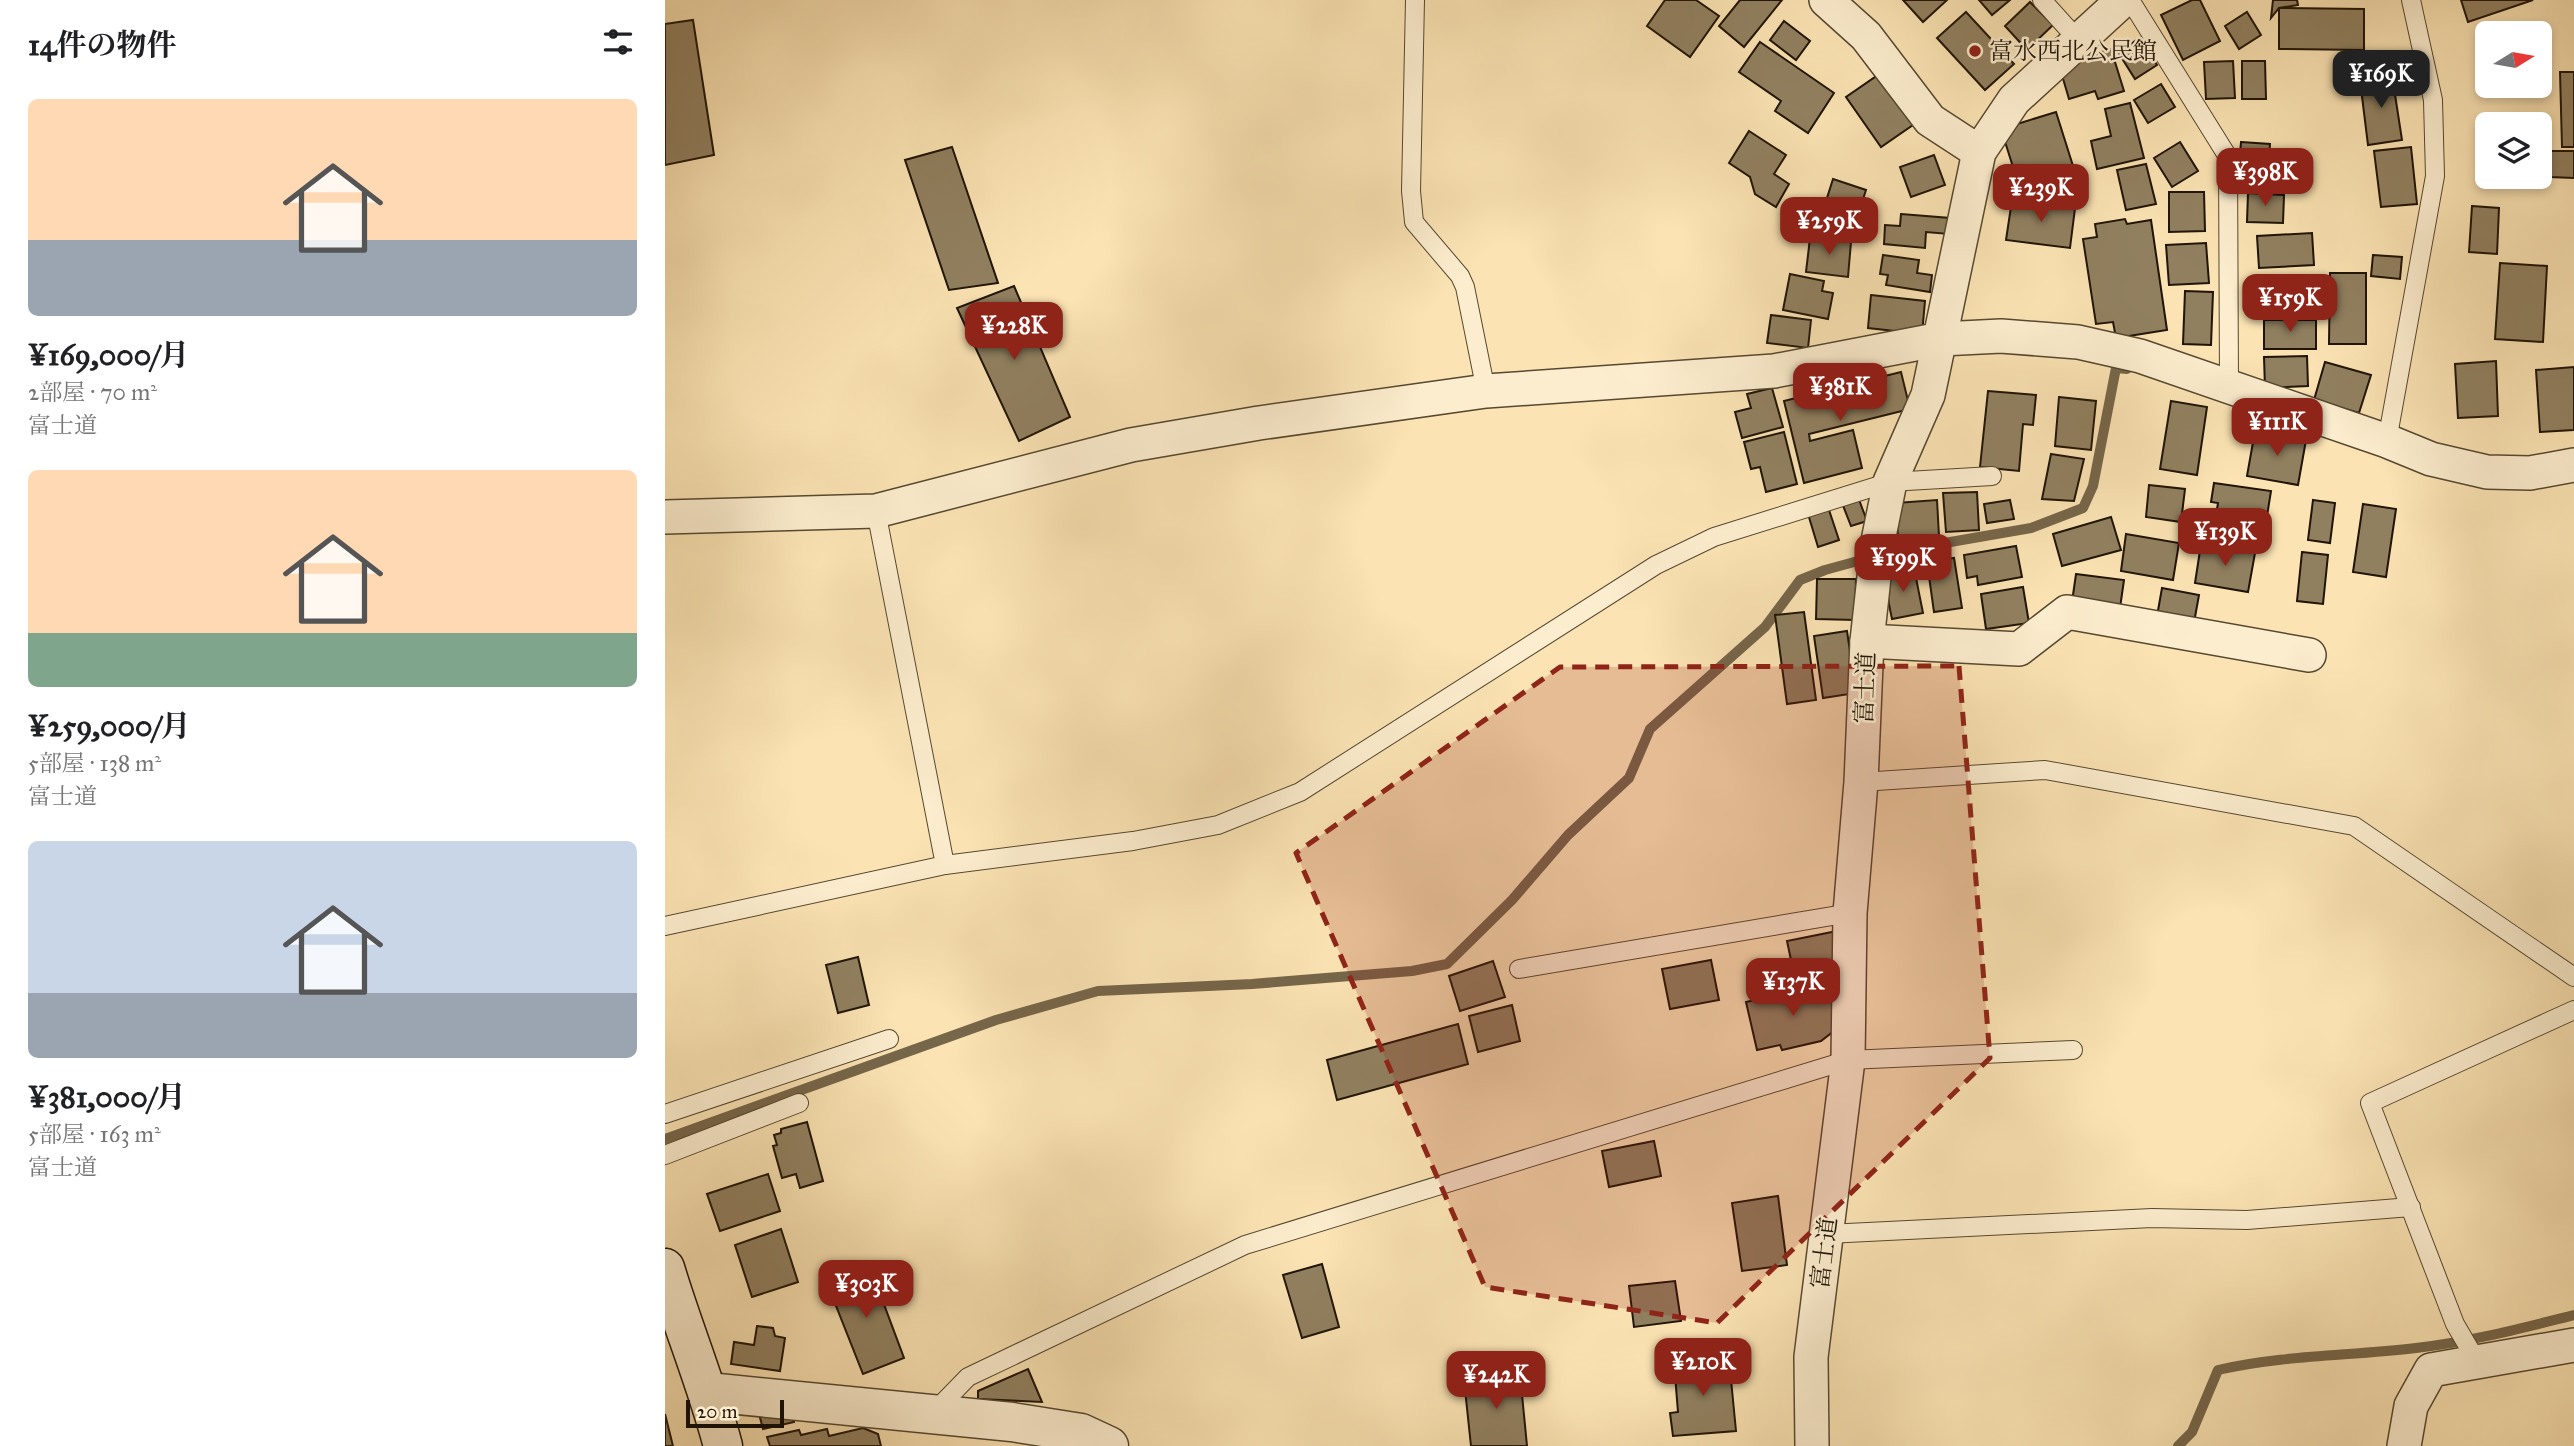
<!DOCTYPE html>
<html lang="ja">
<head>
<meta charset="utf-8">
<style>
  :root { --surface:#fff; --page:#f2f2f2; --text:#202124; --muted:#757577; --accent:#8f2418 }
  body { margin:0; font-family:"IM FELL Great Primer","Noto Serif JP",serif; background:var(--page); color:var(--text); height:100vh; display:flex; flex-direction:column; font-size:26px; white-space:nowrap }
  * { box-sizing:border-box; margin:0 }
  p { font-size:23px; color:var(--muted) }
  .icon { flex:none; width:38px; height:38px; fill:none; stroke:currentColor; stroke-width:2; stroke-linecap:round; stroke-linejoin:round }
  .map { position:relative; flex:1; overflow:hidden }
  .details { display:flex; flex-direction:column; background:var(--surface); width:665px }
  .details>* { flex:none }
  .needle { width:46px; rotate:79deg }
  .buttons { position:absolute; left:1810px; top:21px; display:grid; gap:14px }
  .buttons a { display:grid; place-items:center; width:77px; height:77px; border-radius:10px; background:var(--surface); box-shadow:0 4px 10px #0003; font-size:35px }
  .scale { position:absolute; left:21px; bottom:18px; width:98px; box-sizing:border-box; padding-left:7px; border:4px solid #1f1406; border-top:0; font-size:19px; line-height:24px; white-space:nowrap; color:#1f1406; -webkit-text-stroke:5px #fcedce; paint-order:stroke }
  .price { position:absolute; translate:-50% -60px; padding:0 16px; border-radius:14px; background:var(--accent); color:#fff; font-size:23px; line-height:46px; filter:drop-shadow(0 2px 4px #0008) }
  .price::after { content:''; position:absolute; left:50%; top:42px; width:21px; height:16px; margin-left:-10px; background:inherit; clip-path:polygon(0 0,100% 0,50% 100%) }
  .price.current { background:#222; color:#fff }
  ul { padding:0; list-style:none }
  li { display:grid; align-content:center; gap:14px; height:371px; padding:0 28px }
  li span { display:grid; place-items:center; height:217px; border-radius:10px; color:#555 }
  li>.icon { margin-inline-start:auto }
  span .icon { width:126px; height:126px; fill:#fffc; stroke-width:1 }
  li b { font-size:30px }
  h2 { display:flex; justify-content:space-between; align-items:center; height:84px; padding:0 28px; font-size:30px }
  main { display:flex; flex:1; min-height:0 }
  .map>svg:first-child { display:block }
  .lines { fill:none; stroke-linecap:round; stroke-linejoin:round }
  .stream { stroke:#76664a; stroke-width:10 }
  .building { fill:#918060; stroke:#1f1406; stroke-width:2 }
  .service-casing { stroke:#564831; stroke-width:20 }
  .minor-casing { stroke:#564831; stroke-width:36 }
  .tertiary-casing { stroke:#564831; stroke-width:41 }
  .secondary-casing { stroke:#1f1406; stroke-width:41 }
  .service { stroke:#fcedce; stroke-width:18 }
  .minor { stroke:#fcedce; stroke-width:33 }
  .tertiary { stroke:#fcedce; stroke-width:38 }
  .secondary { stroke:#fcedce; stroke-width:38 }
  .marked { fill:#8f2418; fill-opacity:0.2; stroke:#8f2418; stroke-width:5; stroke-dasharray:14 9; stroke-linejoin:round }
  .poi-dot { fill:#8f2418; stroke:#fcedce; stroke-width:2.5 }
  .labels { text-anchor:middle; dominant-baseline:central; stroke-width:5; stroke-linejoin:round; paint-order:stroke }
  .poi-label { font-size:24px; fill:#1f1406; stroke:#fcedce; text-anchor:start }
  .street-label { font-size:24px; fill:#1f1406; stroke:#fcedce }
</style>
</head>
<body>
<main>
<section class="details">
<h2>14件の物件<svg class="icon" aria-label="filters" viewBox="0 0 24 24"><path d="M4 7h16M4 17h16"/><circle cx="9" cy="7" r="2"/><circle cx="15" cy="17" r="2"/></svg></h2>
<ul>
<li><span style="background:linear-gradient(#ffd9b3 65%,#9aa5b1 0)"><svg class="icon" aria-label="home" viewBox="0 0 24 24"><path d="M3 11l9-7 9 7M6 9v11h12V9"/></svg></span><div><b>¥169,000/月</b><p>2部屋 · 70 m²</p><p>富士道</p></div></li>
<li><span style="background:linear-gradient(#ffd9b3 75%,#7fa58c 0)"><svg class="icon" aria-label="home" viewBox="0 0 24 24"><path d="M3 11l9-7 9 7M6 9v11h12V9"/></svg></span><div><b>¥259,000/月</b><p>5部屋 · 138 m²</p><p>富士道</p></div></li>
<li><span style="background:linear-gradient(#c9d6e8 70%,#9aa5b1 0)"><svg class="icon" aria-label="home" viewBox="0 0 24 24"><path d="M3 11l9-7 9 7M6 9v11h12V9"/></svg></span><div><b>¥381,000/月</b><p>5部屋 · 163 m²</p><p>富士道</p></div></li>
</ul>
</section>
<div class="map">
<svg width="1909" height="1446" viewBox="0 0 1909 1446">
  <rect width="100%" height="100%" fill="#fbe3b3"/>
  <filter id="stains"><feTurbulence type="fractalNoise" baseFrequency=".00286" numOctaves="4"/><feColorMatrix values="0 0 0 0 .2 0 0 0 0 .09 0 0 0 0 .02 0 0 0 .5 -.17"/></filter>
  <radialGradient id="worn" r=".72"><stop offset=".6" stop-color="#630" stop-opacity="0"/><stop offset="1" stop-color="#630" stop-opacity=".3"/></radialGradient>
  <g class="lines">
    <!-- stream -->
    <g class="stream">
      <polyline points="0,1139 331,1020 433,991 587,984 747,971 782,964 847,900 903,835 964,778 985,729 1100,627 1135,580 1160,570 1222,553 1366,528 1418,508 1428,486 1451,368 1462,369"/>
      <path d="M1513 1446 1527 1432 1553 1370C1617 1355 1685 1356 1751 1348 1805 1342 1857 1328 1909 1315"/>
    </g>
  </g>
  <!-- building -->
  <g class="building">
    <polygon points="1000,0 1031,0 1054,16 1025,57 982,26"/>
    <polygon points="1075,0 1117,0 1079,47 1054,26"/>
    <polygon points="1238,0 1282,0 1258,22"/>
    <polygon points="1314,0 1345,0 1327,15"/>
    <polygon points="1527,0 1535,0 1555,41 1518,60 1496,15"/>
    <polygon points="1608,0 1632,0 1633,5 1614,8 1606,18"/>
    <polygon points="1796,0 1868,0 1803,22"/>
    <polygon points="1365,2 1388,25 1362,50 1340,26"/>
    <polygon points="1614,8 1699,9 1699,50 1614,49"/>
    <polygon points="1301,12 1349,64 1320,90 1272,38"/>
    <polygon points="1582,12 1596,35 1574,49 1560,26"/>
    <polygon points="28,20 49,155 0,165 0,24"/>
    <polygon points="1119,21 1145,41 1131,60 1105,40"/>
    <polygon points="1475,38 1492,65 1470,79 1453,52"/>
    <polygon points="1095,42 1169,93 1143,133 1110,111 1116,101 1074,72"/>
    <polygon points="1446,49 1459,91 1433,99 1430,91 1404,99 1394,65"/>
    <polygon points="1568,61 1570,98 1541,99 1539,62"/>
    <polygon points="1577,61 1600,61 1601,99 1577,99"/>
    <polygon points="1895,72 1909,72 1909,147 1897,147"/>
    <polygon points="1213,75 1248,125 1216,147 1181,97"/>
    <polygon points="1727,75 1737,140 1703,145 1695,80"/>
    <polygon points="1496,84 1510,107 1483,123 1469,100"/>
    <polygon points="1465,103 1479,158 1432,169 1426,141 1446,136 1440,109"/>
    <polygon points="1391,112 1409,169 1354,186 1336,129"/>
    <polygon points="1084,131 1121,155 1109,174 1124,184 1111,207 1090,194 1085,177 1064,163"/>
    <polygon points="1515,142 1533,171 1507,187 1489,158"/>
    <polygon points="1576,142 1605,144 1602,180 1573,178"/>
    <polygon points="287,147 333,283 284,290 240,160"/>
    <polygon points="1746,147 1752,204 1716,207 1709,151"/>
    <polygon points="1885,151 1909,151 1909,178 1885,177"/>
    <polygon points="1269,155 1280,185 1246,197 1235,167"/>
    <polygon points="1481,164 1491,204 1461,210 1452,170"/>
    <polygon points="1168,179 1201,190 1189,227 1156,217"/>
    <polygon points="1504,192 1539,192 1540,231 1504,232"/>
    <polygon points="1583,193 1619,195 1618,223 1582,222"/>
    <polygon points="1347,200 1410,208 1405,248 1341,240"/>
    <polygon points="1807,206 1834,208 1832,254 1804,252"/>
    <polygon points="1236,214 1285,218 1284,234 1261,232 1260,248 1219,244 1220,225 1235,226"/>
    <polygon points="1460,219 1462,224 1486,220 1502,330 1451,338 1448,322 1431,324 1418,239 1432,237 1430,224"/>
    <polygon points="1647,233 1649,265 1594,268 1592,236"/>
    <polygon points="1145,238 1186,242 1183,277 1141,272"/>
    <polygon points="1541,243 1544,283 1504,285 1501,245"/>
    <polygon points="1218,255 1254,260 1252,273 1267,275 1265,292 1221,285 1223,275 1215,274"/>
    <polygon points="1708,255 1737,257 1735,279 1706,276"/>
    <polygon points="1835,263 1882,266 1878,342 1830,339"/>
    <polygon points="1665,273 1701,273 1701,344 1664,344"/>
    <polygon points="1125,274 1159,281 1157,291 1168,293 1163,319 1118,310"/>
    <polygon points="1646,276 1647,309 1597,310 1596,277"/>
    <polygon points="349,286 405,417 354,441 292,308"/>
    <polygon points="1520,291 1548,292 1546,345 1518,344"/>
    <polygon points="1206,295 1260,301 1257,334 1203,328"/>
    <polygon points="1106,315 1146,320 1143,348 1102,343"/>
    <rect x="1599" y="320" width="52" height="29"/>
    <polygon points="1642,356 1643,386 1600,388 1599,357"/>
    <polygon points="1831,361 1833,416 1793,418 1790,364"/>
    <polygon points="1660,362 1706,375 1694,413 1649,400"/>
    <polygon points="1909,367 1909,430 1875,432 1871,370"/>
    <polygon points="1236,372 1245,409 1144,434 1145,441 1188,430 1197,468 1139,483 1119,401"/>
    <polygon points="1107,388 1118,427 1077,438 1070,412 1086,408 1082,394"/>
    <polygon points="1323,391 1371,395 1368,425 1358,424 1354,471 1315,467"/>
    <polygon points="1394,397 1431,401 1426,450 1390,446"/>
    <polygon points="1506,401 1542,407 1532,475 1495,469"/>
    <polygon points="1590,431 1641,440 1633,485 1582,476"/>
    <polygon points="1119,432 1132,484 1101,492 1095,467 1086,469 1079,442"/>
    <polygon points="1386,454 1419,459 1409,501 1377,499"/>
    <polygon points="1549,483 1606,491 1602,516 1580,526 1550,522 1553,503 1546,502"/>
    <polygon points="1484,485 1520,489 1516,522 1481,517"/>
    <polygon points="1312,492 1314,530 1281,532 1278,493"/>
    <polygon points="1193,497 1202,521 1186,526 1177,503"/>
    <polygon points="1272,500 1274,536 1233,539 1231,503"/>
    <polygon points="1345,500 1349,519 1322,523 1319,504"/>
    <polygon points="1648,500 1670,503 1665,543 1643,540"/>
    <polygon points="1698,504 1731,509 1721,577 1688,572"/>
    <polygon points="1163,507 1174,540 1153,547 1143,514"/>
    <polygon points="1446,517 1456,550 1397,566 1388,534"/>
    <polygon points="1461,534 1514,543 1508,580 1456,571"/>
    <polygon points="1536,544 1590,553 1583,592 1530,583"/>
    <polygon points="1351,546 1357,577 1313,585 1312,576 1302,578 1299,555"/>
    <polygon points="1637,552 1663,555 1658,604 1632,601"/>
    <polygon points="1289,558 1297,608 1269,612 1262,562"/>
    <polygon points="1249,568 1258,613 1227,619 1218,575"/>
    <polygon points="1411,574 1459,580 1455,608 1407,602"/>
    <polygon points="1152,579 1191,579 1190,620 1151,619"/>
    <polygon points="1358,587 1364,623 1321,629 1316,594"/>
    <polygon points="1497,588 1534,595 1528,628 1491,622"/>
    <polygon points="1139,612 1151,700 1122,704 1110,615"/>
    <polygon points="1182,631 1191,693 1158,698 1149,636"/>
    <polygon points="1172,931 1180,969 1117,982 1112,963 1126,960 1122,941"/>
    <polygon points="193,957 204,1005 173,1013 161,965"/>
    <polygon points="1046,960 1054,1000 1005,1009 997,969"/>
    <polygon points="828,961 840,997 795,1011 784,976"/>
    <polygon points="1164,983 1174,1027 1156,1041 1117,1050 1115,1045 1092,1050 1081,1002"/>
    <polygon points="847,1005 855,1041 813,1052 804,1016"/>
    <polygon points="793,1024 803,1064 672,1100 662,1060"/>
    <polygon points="142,1122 158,1181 135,1188 131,1174 117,1178 108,1146 112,1145 109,1135 116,1133 116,1129"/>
    <polygon points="989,1141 996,1176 944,1187 937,1151"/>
    <polygon points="103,1174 115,1211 55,1231 42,1194"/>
    <polygon points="1113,1196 1122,1265 1077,1271 1067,1203"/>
    <polygon points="116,1229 133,1282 87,1297 70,1245"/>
    <polygon points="657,1264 674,1327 637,1338 618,1275"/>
    <polygon points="205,1267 239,1358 198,1374 162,1283"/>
    <polygon points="1010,1281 1016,1321 969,1327 964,1286"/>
    <polygon points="92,1326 108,1328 110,1336 120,1338 115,1371 66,1364 69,1342 89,1345"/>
    <polygon points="1064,1359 1071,1431 1008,1436 1005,1413 1013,1412 1009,1363"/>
    <polygon points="363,1369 377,1402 313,1399 313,1391"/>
    <polygon points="855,1374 862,1446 806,1446 799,1380"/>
    <polygon points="93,1410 128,1417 129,1422 98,1429"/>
    <polygon points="0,1414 8,1446 0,1446"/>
    <polygon points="198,1428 213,1434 216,1446 105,1446 102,1437 134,1430 136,1435 162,1429 164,1436"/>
  </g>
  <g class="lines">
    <defs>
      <g id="service">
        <polyline points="750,0 746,191 749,222 795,276 800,287 821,391"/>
        <polyline points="1377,0 1414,41"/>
        <polyline points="1465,0 1563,157 1564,385"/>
        <polyline points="1722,441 1770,176 1768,100 1746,0"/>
        <polyline points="211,511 280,865"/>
        <polyline points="1196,782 1380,770 1689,826 1909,977"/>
        <polyline points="0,926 280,865 468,841 553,825 635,792 991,565 1049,537 1225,482 1327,476"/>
        <polyline points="854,969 1185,913"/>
        <polyline points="0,1114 224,1039"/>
        <polyline points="0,1155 134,1103"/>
        <polyline points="1162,1234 1487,1218 1582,1220 1746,1207"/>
        <polyline points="1811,1360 1790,1324 1705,1103 1909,1010"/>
        <polyline points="269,1412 303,1377 580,1245 1183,1060 1408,1050"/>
      </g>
      <g id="minor">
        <polyline points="1161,0 1201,36 1265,120 1314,152"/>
        <polyline points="0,517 211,511 466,445 594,423 821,391 1109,371 1276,339 1336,336 1413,342 1475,356 1722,441 1766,459 1822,472 1865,473 1909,465"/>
        <polyline points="1202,641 1354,649 1402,612 1644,655"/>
        <polyline points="1147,1446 1146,1357 1183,1060 1185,913 1196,782 1202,641 1213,541 1225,482 1263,395 1314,152 1349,100 1458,0"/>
        <polyline points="1739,1446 1746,1406 1766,1370 1909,1345"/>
      </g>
      <polyline id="tertiary" points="43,1392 347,1422 416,1433 444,1446"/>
      <path id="secondary" d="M0 1268C18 1328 42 1385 58 1446"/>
    </defs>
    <!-- service casing -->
    <use href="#service" class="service-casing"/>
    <!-- minor casing -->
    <use href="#minor" class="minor-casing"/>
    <!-- tertiary casing -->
    <use href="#tertiary" class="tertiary-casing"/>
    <!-- secondary casing -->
    <use href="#secondary" class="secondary-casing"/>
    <!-- service -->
    <use href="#service" class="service"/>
    <!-- minor -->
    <use href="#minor" class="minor"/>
    <!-- tertiary -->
    <use href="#tertiary" class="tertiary"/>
    <!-- secondary -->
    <use href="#secondary" class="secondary"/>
  </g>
  <!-- marked area -->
  <path class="marked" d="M1294 666 1325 1058 1052 1323 820 1287 631 853 895 667Z"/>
  <!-- markers -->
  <circle class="poi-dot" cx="1310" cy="51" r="7"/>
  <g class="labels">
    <!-- poi labels -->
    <g class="poi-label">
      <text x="1324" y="51">富水西北公民館</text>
    </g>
    <!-- street labels -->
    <g class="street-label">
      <text transform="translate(1200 688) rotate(-88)">富士道</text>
      <text transform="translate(1159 1253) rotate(-83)">富士道</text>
    </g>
  </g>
  <rect width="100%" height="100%" filter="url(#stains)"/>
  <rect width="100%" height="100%" fill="url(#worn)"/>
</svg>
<div class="buttons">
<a><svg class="needle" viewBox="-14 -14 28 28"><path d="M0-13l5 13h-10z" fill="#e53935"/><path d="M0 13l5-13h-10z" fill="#757577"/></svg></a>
<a><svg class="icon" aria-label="layers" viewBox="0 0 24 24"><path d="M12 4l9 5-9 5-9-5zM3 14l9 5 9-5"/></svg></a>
</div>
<div class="scale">20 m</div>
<b class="price current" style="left:1716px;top:110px">¥169K</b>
<b class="price" style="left:1600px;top:208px">¥398K</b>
<b class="price" style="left:1376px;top:224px">¥239K</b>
<b class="price" style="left:1164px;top:257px">¥259K</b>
<b class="price" style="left:1625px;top:334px">¥159K</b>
<b class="price" style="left:349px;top:362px">¥228K</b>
<b class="price" style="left:1175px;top:423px">¥381K</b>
<b class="price" style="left:1612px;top:458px">¥111K</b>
<b class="price" style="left:1560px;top:568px">¥139K</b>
<b class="price" style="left:1238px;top:594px">¥199K</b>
<b class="price" style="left:1128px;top:1018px">¥137K</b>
<b class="price" style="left:201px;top:1320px">¥303K</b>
<b class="price" style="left:1038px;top:1398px">¥210K</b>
<b class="price" style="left:831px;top:1411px">¥242K</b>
</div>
</main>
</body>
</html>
